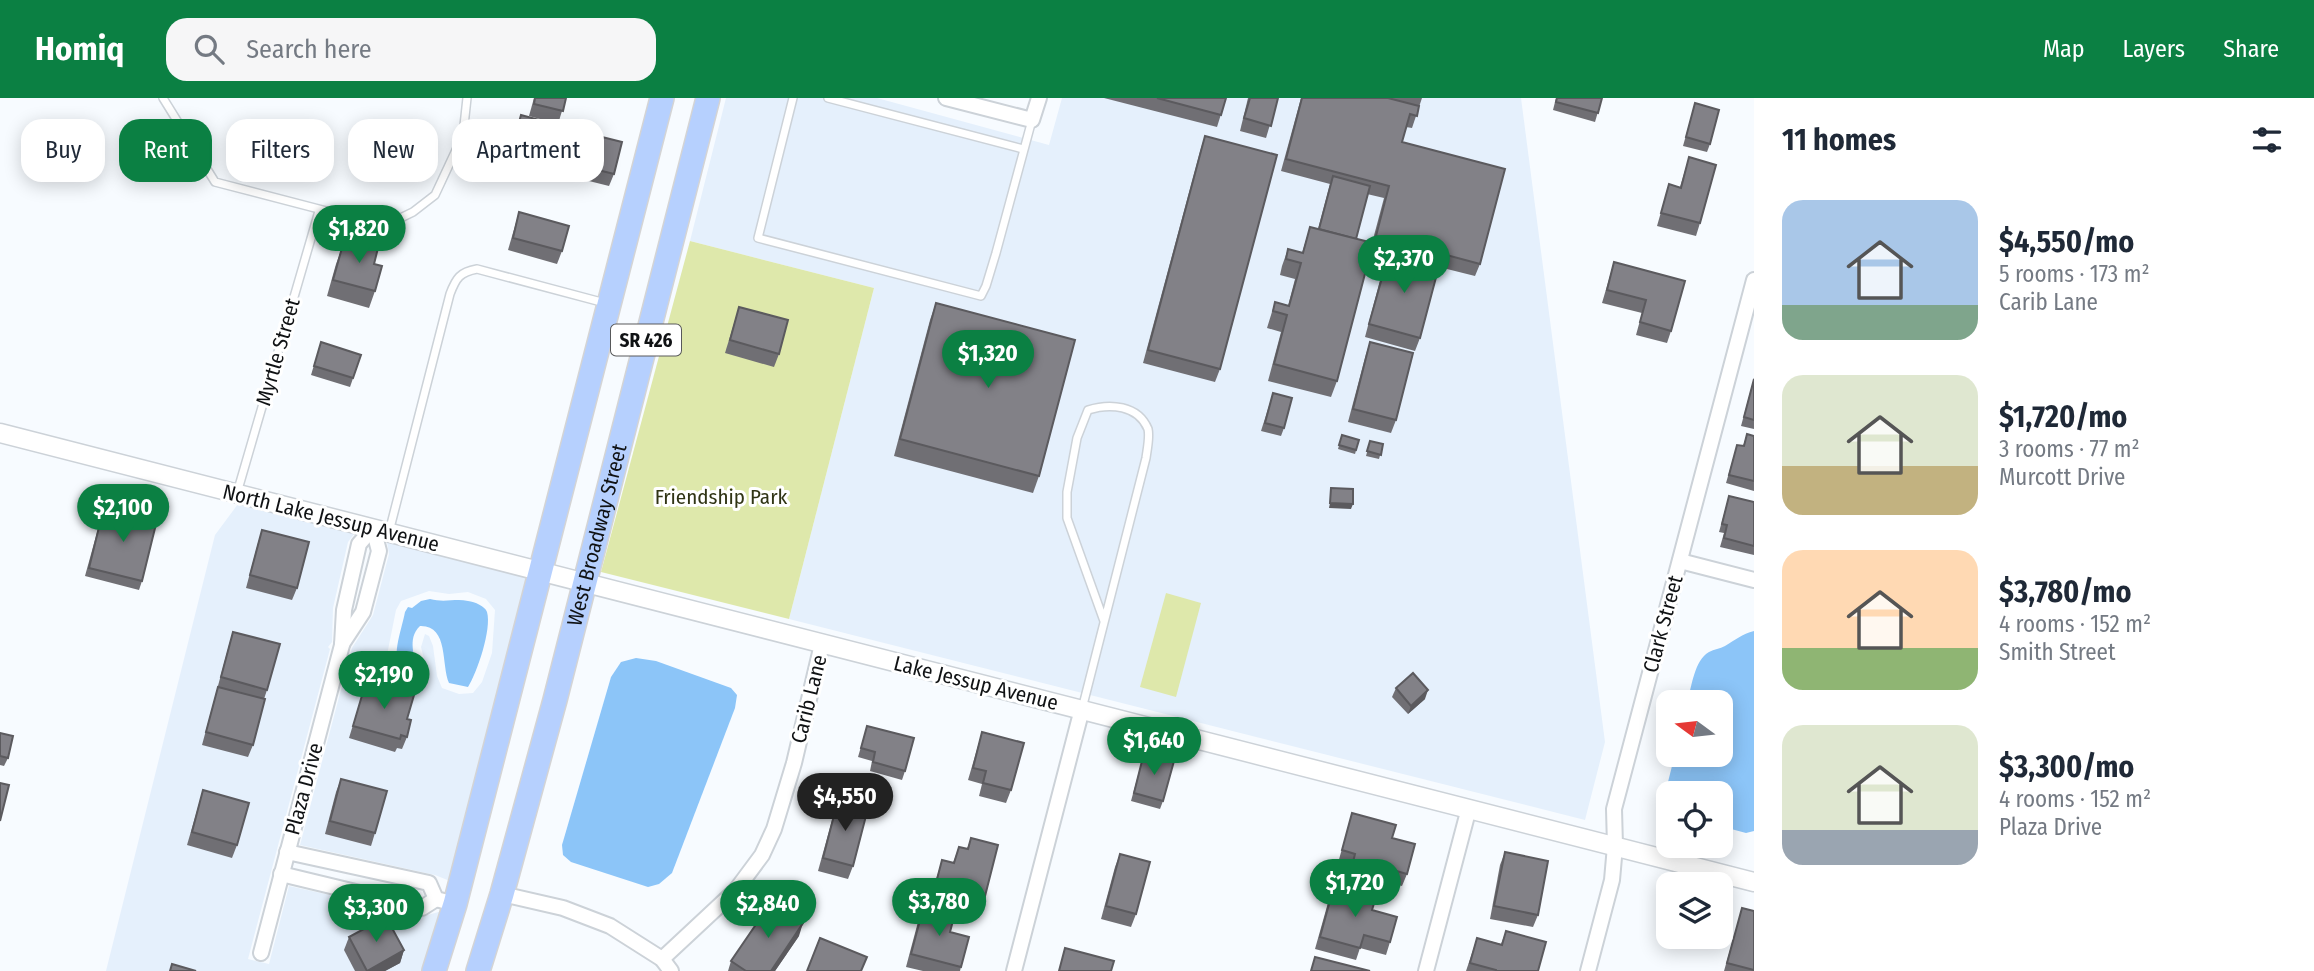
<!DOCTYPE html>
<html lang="en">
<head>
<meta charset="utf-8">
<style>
  :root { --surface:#fff; --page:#f6f6f7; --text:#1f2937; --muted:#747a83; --accent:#0b8043 }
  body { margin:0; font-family:"Fira Sans Condensed",sans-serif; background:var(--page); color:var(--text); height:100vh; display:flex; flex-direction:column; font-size:26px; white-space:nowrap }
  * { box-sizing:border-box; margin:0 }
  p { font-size:23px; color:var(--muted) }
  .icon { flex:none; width:38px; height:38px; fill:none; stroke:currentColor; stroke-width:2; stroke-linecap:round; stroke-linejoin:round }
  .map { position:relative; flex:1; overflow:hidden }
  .side { display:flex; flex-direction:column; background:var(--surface); width:560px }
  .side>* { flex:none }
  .guide { position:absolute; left:21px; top:21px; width:665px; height:63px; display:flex; gap:14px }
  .needle { width:46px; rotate:285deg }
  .buttons { position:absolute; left:1656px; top:592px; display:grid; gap:14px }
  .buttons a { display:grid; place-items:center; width:77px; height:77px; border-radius:14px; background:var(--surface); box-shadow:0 4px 18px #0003; font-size:35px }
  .price { position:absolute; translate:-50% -60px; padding:0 16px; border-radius:24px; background:var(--accent); color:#fff; font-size:23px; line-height:46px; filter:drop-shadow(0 2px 4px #0008) }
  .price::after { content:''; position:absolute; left:50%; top:42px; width:21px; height:16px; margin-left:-10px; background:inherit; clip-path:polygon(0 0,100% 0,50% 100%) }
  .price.active { background:#222; color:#fff }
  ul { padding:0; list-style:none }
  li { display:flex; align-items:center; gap:21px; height:175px; padding:0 28px }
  li span { display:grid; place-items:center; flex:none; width:196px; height:140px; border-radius:21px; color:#555 }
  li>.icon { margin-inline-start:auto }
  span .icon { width:84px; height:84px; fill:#fffc; stroke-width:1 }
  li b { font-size:30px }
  h2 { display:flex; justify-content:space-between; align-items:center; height:84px; padding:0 28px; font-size:30px }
  .chip { padding:0 24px; border-radius:21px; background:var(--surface); box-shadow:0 4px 18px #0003; font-size:24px; line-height:63px }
  .chip.active { background:var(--accent); color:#fff }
  header { display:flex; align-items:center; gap:42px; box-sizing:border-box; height:98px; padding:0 35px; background:var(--accent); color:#fff }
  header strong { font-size:33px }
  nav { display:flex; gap:38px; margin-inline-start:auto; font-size:24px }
  .search { width:490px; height:63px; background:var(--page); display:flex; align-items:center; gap:18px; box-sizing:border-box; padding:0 24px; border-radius:21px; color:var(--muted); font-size:26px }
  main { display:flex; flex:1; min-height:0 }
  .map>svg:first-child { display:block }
  .built { fill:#e5f0fc; fill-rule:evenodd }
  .green { fill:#dee8ab }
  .water { fill:#8cc5f8 }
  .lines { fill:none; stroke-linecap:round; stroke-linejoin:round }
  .service-casing { stroke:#ccd2d8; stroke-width:10 }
  .minor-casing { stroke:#ccd2d8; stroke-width:18 }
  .tertiary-casing { stroke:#ccd2d8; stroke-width:21 }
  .primary-casing { stroke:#d4d4d5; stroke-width:26 }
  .service { stroke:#fff; stroke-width:7 }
  .minor { stroke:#fff; stroke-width:14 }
  .tertiary { stroke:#fff; stroke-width:18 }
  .primary { stroke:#b6d0fe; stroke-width:23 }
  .wall { fill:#706f74; fill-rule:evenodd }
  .shaded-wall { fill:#5b5a5e }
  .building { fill:#828187; stroke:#5b5a5e; stroke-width:2 }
  .labels { text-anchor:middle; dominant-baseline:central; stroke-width:6; stroke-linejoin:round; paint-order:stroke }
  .shield { fill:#fff; stroke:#58595a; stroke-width:2 }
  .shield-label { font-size:19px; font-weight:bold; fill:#101214 }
  .street-label { font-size:21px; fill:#101214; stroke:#fff }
  .park-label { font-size:21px; fill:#303415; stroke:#fff }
</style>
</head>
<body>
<header>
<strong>Homiq</strong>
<div class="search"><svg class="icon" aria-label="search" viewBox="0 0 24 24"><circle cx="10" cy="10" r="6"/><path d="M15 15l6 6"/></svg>Search here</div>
<nav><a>Map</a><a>Layers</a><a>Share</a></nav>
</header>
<main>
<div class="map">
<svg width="1754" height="873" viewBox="0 0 1754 873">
  <rect width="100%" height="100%" fill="#f7fbff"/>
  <!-- built -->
  <g class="built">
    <polygon points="726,0 877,0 1049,47 1062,0 1521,0 1605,644 1585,722 789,521 874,190 690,143"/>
    <polygon points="238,406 354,436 348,444 333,510 332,544 328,549 330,551 248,861 269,866 289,788 424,818 442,813 427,873 106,873 215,437"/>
    <path d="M387 444 528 480 450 783 435 777 300 747 352 550 373 517 389 456ZM429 493 449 496 468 494 486 501 495 512 492 555 482 584 473 595 459 596 442 590 437 578 433 548 429 538 425 536 421 549 425 565V581L414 588 400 586 396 583 389 573 387 557 396 512 401 503Z"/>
  </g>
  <!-- green -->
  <g class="green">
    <polygon points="690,143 874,190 789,521 601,474"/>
    <polygon points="1166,495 1201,505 1176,599 1140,589"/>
  </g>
  <!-- water -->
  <g class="water">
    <path d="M430 501C445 505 456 500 468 503 475 504 485 508 487 514 492 531 477 575 468 589L449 585C441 567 449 527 420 528 406 541 416 560 417 576L413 580 402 578C390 559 401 535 405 514L408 509 412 510 421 503Z"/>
    <path d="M1754 533V733L1746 735 1720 728V695H1669L1668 684 1675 656H1720V604H1687C1692 588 1694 563 1709 554 1714 551 1720 551 1725 548 1735 542 1742 536 1754 533Z"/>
    <polygon points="636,560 656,563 731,590 737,597 735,610 672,775 659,786 648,789 571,764 563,757 562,747 611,579 621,564"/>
  </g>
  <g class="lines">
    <defs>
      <g id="service">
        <polyline points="163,0 215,84 384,128 413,114 435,97 463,37 467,0"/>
        <polyline points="793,0 758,140 981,198 986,188 996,155 1032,22"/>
        <polyline points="828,0 1023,51"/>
        <polyline points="237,395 319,113"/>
        <path d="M389 434 450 196C456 180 460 174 477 171L605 205"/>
        <path d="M1082 611 1146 360C1147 352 1150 339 1148 331 1138 307 1110 305 1088 312L1077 340 1067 394V420L1104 523"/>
      </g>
      <g id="minor">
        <polyline points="946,0 1032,22 1039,0"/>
        <polyline points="1680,463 1754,482"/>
        <polyline points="342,546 363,514 379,453 373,430"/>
        <polyline points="287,754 429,785 436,801 455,806"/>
        <polyline points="281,776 422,810 436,801"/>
        <polyline points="502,796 563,810 610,828 662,861 671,873"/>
        <polyline points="261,855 342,547 344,512 359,446 373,430"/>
        <polyline points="662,861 736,792 762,757 774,731 794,665 822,546"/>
        <polyline points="1014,873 1082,611"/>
        <polyline points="1426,873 1469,710"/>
        <polyline points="1588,873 1612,782 1615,748 1614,711 1754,182"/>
      </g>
      <polyline id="tertiary" points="0,335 1754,784"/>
      <g id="primary">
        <polyline points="434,873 455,806 662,0"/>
        <path id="s1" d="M478 873 502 796 555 602 708 0"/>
      </g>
    </defs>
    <!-- service casing -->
    <use href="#service" class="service-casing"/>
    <!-- minor casing -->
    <use href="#minor" class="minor-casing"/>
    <!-- tertiary casing -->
    <use href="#tertiary" class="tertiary-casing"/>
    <!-- primary casing -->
    <use href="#primary" class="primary-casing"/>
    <!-- service -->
    <use href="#service" class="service"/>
    <!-- minor -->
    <use href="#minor" class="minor"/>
    <!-- tertiary -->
    <use href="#tertiary" class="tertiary"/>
    <!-- primary -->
    <use href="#primary" class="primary"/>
  </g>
  <!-- wall -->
  <g class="wall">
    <polygon points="534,0 566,0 558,26 529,18"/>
    <polygon points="1104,0 1226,0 1217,29"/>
    <polygon points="1248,0 1278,0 1266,40 1240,33"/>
    <path d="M1301 0H1422L1412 30 1406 29 1402 44 1480 166 1475 178 1439 169 1420 240 1415 253 1365 239 1384 167 1388 155 1371 151 1337 283 1331 299 1268 283 1281 234 1267 230 1275 204 1288 208 1295 181 1280 177 1282 168 1288 151 1302 155 1310 129 1318 131 1330 86 1281 73ZM1367 96 1384 100 1372 145 1356 141Z"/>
    <polygon points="1556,0 1602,0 1595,24 1553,12"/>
    <polygon points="1695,5 1710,46 1707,54 1683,48"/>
    <polygon points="521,17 547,37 546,60 541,72 507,63"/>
    <polygon points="582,34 614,76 609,88 569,78 577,46"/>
    <polygon points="1205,38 1220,271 1215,284 1143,265 1201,50"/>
    <polygon points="1689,59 1700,125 1696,138 1657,128 1669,86 1680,89"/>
    <polygon points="519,114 562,153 557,166 508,152"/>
    <polygon points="354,139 374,166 375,193 369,210 327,198 336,166 342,150 350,152"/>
    <polygon points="1614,164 1671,233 1667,245 1636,237 1642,215 1602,205"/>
    <polygon points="936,205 1039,378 1033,395 894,358 930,222"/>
    <polygon points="739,209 779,256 774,269 725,255"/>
    <polygon points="321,244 361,257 350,289 311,277"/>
    <polygon points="1370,244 1396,322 1391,335 1348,324 1366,256"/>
    <polygon points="1754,280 1754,331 1741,328"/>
    <polygon points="1273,295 1284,330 1281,338 1261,333"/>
    <polygon points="1747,336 1754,338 1754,393 1726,385 1737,347 1743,348"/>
    <polygon points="1342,337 1359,342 1355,356 1338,351"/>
    <polygon points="1370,343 1383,346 1379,361 1366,358"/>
    <polygon points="1729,398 1754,404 1754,457 1720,449 1724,435 1719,434"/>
    <polygon points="104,409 142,483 139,492 85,478"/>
    <polygon points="262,432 297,490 292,502 246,490 258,445"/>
    <polygon points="233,534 267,592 264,601 253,647 248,659 202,647 229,547"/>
    <polygon points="366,584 407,596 407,639 402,651 397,650 395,654 349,640"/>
    <polygon points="1396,590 1425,601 1408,616 1392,599"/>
    <polygon points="867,628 905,673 902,682 870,673 872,663 858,659"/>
    <polygon points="982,634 1011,692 1006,705 979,698 982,686 968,682"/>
    <polygon points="0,635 8,660 4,668 0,667"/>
    <polygon points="1144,655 1163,703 1160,711 1131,703"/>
    <polygon points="341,681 375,735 371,748 325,736 336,694"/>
    <polygon points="203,692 237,747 232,760 187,747"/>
    <polygon points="838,702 853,768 848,781 818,773 834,715"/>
    <polygon points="1352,715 1392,740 1407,776 1402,788 1382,783 1380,789 1348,780 1351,769 1338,765"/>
    <polygon points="971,740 984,802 979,814 930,801 942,762 953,765 959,749 967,751"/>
    <polygon points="1505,754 1538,817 1533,829 1490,821 1500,767"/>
    <polygon points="1120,756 1136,816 1131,829 1101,821 1115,769"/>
    <polygon points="1334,788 1372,812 1390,844 1386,857 1360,850 1356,862 1315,851 1329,801"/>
    <polygon points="924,807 950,834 961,869 960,873 923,873 906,869 919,820"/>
    <polygon points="1742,810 1754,813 1754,873 1724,873"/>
    <polygon points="1506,833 1538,873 1466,873 1477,840 1501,846"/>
    <polygon points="799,838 775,873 728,873 731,863"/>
    <polygon points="349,839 404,852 400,865 385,873 355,873 344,852"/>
  </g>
  <!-- shaded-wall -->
  <g class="shaded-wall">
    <polygon points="1330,405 1353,406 1351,411 1329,410"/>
    <polygon points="1428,592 1425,601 1408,616 1411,608"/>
    <polygon points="803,825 799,838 775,873 771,873"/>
    <polygon points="404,852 400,865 385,873 367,873"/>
  </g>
  <!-- building -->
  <g class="building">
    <polygon points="535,0 566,0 563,13 534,6"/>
    <polygon points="1157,0 1226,0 1221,17"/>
    <polygon points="1250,0 1278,0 1271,28 1244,20"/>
    <polygon points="1302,0 1388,0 1419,8 1417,18 1410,16 1402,44 1505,71 1480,166 1376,138 1389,88 1286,61"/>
    <polygon points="1557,0 1602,0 1598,15 1556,4"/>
    <polygon points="1695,5 1719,12 1710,46 1686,39"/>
    <polygon points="521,17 550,25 547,37 552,39 546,60 512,50"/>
    <polygon points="582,34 622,44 614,76 574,66"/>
    <polygon points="1205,38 1277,57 1220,271 1148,252"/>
    <polygon points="1689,59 1716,67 1700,125 1661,115 1669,86 1681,90"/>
    <polygon points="1333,78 1370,88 1356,141 1319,131"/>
    <polygon points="519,114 569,128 562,153 513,140"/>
    <polygon points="1310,129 1373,145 1337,283 1274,266 1287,217 1273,213 1275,204 1289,208 1301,165 1286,161 1288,151 1303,155"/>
    <polygon points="354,139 379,146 374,166 382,168 375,193 333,182 342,150 351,152"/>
    <polygon points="1389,155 1439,168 1420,240 1369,226"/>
    <polygon points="1614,164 1685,183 1671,233 1640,224 1646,202 1607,192"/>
    <polygon points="936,205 1075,242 1039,378 900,341"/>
    <polygon points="739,209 788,222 779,256 730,242"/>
    <polygon points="321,244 361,257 353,280 314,268"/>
    <polygon points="1370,244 1413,255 1396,322 1353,311"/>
    <polygon points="1754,281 1754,322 1744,319"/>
    <polygon points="1273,295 1292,300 1284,330 1265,325"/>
    <polygon points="1747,336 1754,338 1754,383 1729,377 1737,347 1744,348"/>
    <polygon points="1342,337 1359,342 1356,352 1339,347"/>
    <polygon points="1370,343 1383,346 1381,357 1367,353"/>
    <polygon points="1331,390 1353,391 1353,406 1330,405"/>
    <polygon points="1729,398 1754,404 1754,448 1724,440 1727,427 1722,426"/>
    <polygon points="104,409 157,422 142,483 89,470"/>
    <polygon points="262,432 309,444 297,490 250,477"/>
    <polygon points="233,534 280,546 267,592 221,579"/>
    <polygon points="1413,575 1428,592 1411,608 1396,590"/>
    <polygon points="366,584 398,594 398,590 408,593 407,596 414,597 407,621 411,622 407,639 401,637 400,641 353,628"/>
    <polygon points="218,589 265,601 253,647 206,634"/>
    <polygon points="867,628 914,640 905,673 873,664 875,654 861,650"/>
    <polygon points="982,634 1024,645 1011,692 983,685 986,673 973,670"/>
    <polygon points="0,635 13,638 8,660 0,658"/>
    <polygon points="1144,655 1174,663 1163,703 1134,695"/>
    <polygon points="341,681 387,693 375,735 330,723"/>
    <polygon points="0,685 9,687 0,723"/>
    <polygon points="203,692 249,705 237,747 192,734"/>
    <polygon points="838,702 868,710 853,768 823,760"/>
    <polygon points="1352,715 1396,727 1392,740 1415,746 1407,776 1386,770 1385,777 1352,768 1355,756 1342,752"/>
    <polygon points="971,740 998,747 984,802 935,789 942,762 954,765 959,749 968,751"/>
    <polygon points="1505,754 1548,763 1538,817 1494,808"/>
    <polygon points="1120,756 1150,764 1136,816 1106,808"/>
    <polygon points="1334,788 1376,799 1372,812 1397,819 1390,844 1364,837 1360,850 1320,839"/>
    <polygon points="772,803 803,825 771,873 746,873 731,863"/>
    <polygon points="924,807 955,815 950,834 969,839 961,869 911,856"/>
    <polygon points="1742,810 1754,813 1754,872 1727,865"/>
    <polygon points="386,819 404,852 367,873 349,839"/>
    <polygon points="1506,833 1546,844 1538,873 1496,873 1496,872 1470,865 1477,840 1502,847"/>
    <polygon points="820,840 867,859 861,873 807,873"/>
    <polygon points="1065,850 1114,863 1111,873 1059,873"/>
    <polygon points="1315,859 1370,873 1311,873"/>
    <polygon points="172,866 196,873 170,873"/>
  </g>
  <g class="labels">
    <!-- shield labels -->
    <rect class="shield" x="611" y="226.5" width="70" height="31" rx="5"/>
    <g class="shield-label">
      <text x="646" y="242">SR 426</text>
    </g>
    <!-- street labels -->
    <g class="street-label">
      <text transform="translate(278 254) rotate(-74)">Myrtle Street</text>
      <text transform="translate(331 420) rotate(14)">North Lake Jessup Avenue</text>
      <text stroke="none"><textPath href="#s1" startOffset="452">West Broadway Street</textPath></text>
      <text transform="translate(1663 526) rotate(-75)">Clark Street</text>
      <text transform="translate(976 585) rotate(14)">Lake Jessup Avenue</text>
      <text transform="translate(809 601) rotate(-76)">Carib Lane</text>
      <text transform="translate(304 691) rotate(-75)">Plaza Drive</text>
    </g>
    <!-- park labels -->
    <g class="park-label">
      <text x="721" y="399">Friendship Park</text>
    </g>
  </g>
</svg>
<div class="buttons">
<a><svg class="needle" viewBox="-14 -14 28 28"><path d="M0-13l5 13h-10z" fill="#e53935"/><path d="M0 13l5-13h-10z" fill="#747a83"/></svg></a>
<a><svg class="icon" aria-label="locate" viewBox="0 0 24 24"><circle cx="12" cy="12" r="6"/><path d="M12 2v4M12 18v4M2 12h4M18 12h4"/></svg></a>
<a><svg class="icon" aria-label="layers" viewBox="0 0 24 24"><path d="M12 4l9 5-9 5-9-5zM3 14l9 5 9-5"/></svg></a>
</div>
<b class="price" style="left:359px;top:167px">$1,820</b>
<b class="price" style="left:1404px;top:197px">$2,370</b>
<b class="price" style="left:988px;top:292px">$1,320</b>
<b class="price" style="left:123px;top:446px">$2,100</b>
<b class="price" style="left:384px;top:613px">$2,190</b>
<b class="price" style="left:1154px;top:679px">$1,640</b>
<b class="price active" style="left:845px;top:735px">$4,550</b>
<b class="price" style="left:1355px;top:821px">$1,720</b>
<b class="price" style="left:939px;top:840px">$3,780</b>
<b class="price" style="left:768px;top:842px">$2,840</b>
<b class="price" style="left:376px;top:846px">$3,300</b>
<div class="guide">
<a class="chip">Buy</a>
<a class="chip active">Rent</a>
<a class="chip">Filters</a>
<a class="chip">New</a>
<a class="chip">Apartment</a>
</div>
</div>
<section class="side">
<h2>11 homes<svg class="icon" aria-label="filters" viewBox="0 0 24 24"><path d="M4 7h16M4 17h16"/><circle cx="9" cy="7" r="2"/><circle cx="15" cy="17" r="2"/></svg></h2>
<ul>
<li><span style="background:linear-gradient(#a9c7e8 75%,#7fa58c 0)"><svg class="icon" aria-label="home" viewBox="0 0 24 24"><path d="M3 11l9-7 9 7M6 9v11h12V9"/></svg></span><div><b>$4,550/mo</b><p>5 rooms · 173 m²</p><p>Carib Lane</p></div></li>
<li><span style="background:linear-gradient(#dfe7d0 65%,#c2b280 0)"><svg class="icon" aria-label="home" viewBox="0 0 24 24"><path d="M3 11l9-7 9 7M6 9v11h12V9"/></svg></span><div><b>$1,720/mo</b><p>3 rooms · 77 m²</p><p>Murcott Drive</p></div></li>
<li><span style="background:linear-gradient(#ffd9b3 70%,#8fb573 0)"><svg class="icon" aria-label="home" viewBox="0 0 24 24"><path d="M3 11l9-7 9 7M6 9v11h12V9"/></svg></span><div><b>$3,780/mo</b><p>4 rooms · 152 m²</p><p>Smith Street</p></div></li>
<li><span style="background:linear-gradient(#dfe7d0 75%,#9aa5b1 0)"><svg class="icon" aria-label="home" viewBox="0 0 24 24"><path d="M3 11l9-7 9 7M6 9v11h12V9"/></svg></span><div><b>$3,300/mo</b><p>4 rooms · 152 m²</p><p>Plaza Drive</p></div></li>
</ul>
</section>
</main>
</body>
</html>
